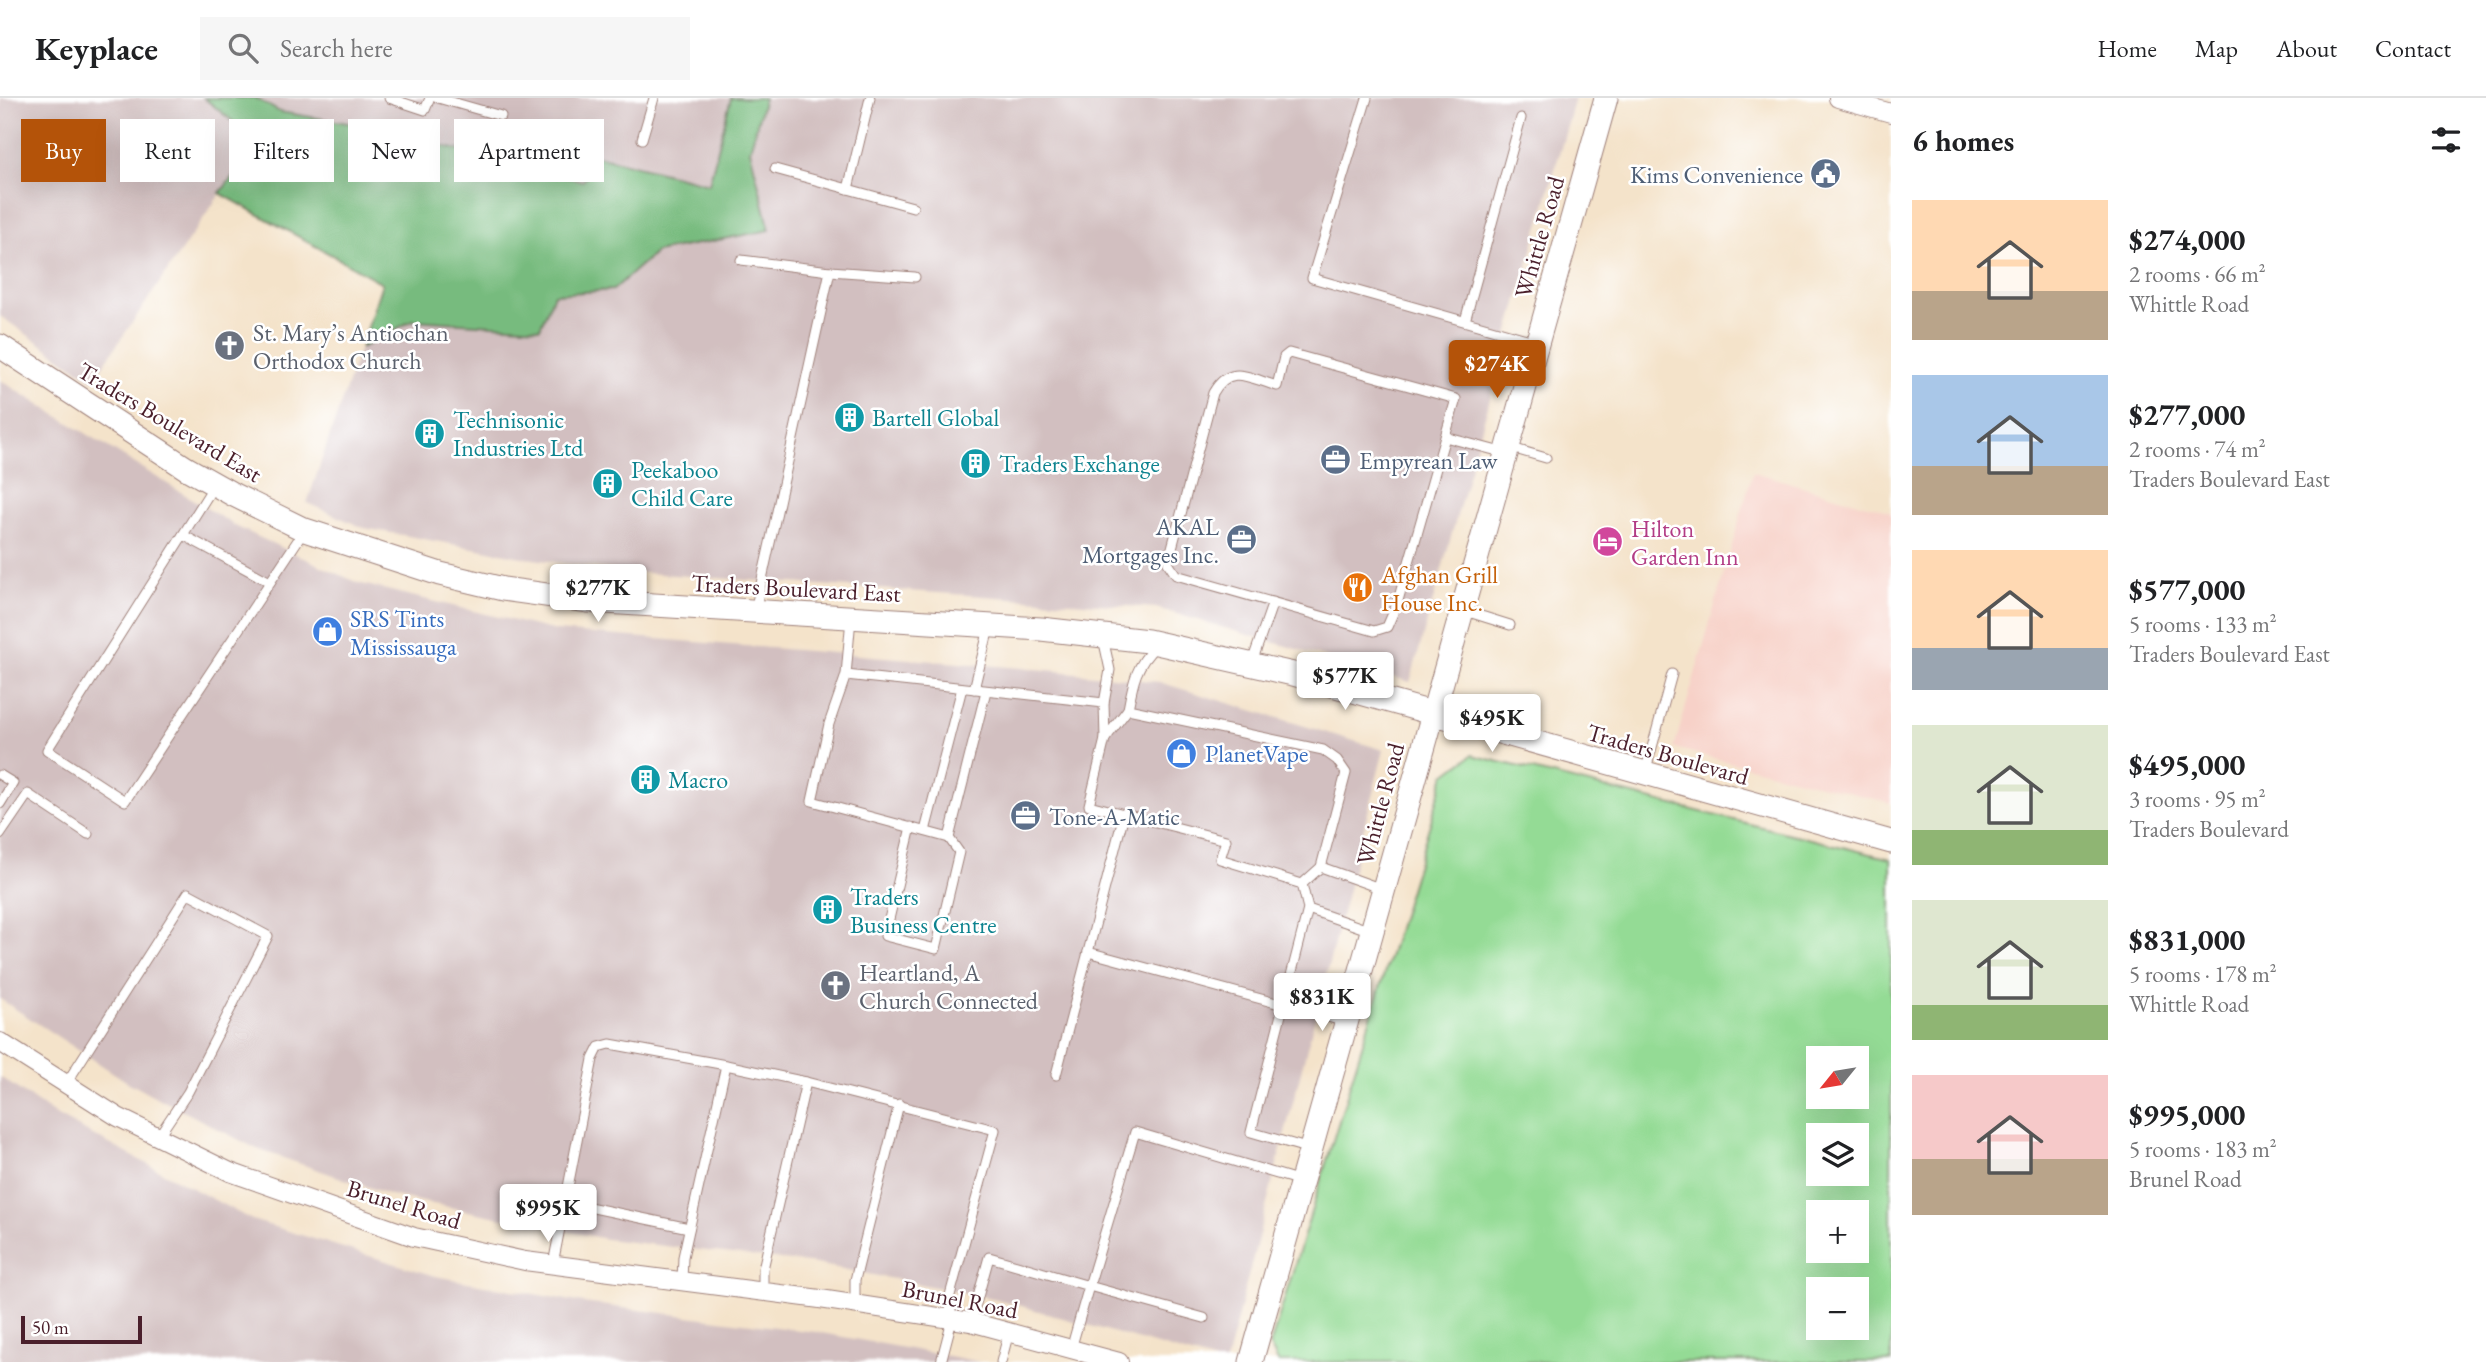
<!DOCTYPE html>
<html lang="en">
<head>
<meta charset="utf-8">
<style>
  :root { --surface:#fff; --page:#f6f6f6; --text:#202124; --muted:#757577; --line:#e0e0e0; --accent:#b45309 }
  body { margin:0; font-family:"EB Garamond",serif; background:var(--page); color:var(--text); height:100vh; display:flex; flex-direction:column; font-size:26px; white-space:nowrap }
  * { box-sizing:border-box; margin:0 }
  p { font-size:23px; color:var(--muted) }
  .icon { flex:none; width:38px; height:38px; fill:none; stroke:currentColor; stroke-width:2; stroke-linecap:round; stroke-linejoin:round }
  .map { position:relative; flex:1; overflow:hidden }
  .sheet { display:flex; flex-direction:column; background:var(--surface); width:595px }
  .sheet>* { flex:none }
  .top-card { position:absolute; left:21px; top:21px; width:665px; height:63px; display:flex; gap:14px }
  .needle { width:46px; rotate:240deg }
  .tools { position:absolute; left:1806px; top:948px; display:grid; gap:14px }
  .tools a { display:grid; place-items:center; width:63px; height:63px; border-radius:0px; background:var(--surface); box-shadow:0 7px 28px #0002; font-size:35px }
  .scale { position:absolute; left:21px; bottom:18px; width:121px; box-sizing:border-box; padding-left:7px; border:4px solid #4a1f2b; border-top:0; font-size:19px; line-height:24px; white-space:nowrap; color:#4a1f2b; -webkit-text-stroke:5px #fff; paint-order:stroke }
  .price { position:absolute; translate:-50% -60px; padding:0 16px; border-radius:7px; background:#fff; color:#222; font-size:23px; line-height:46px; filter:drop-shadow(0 2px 4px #0008) }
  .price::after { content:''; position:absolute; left:50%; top:42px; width:21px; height:16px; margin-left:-10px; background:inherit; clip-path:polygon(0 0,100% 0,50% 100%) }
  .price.active { background:var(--accent); color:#fff }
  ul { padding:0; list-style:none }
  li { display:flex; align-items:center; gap:21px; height:175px; padding:0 21px }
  li span { display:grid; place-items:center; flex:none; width:196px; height:140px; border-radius:0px; color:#555 }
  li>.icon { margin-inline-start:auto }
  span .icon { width:84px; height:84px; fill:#fffc; stroke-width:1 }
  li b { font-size:30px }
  h2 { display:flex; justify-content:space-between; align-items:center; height:84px; padding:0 21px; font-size:30px }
  .pill { padding:0 24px; border-radius:0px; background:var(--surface); box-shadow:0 7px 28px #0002; font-size:24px; line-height:63px }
  .pill.active { background:var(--accent); color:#fff }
  header { display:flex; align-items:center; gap:42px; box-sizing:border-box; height:98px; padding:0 35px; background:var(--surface); border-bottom:2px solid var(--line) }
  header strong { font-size:33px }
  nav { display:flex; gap:38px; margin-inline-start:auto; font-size:24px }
  .search { width:490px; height:63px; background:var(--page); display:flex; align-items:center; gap:18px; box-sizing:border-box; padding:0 24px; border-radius:0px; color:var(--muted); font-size:26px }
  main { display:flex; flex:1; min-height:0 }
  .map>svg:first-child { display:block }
  .built { fill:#f7d1c8 }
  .industrial { fill:#d2bfc0 }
  .green { fill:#94db95; stroke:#6f7d60; stroke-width:2; fill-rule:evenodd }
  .forest { fill:#77bb7e; stroke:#606d54; stroke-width:2 }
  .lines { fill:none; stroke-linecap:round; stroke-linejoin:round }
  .service-casing { stroke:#9f817a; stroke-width:11 }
  .minor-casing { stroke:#9f817a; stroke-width:20 }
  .tertiary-casing { stroke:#9f817a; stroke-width:25 }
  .service { stroke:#fff; stroke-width:9 }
  .minor { stroke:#fff; stroke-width:18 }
  .tertiary { stroke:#fff; stroke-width:23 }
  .labels { text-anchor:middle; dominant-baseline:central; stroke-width:5; stroke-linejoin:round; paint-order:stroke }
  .service-label { font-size:24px; fill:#4e5e75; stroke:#fff; text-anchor:end }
  .street-label { font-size:24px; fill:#4a1f2b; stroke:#fff }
  .worship-label { font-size:24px; fill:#5b616d; stroke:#fff; text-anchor:start }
  .culture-label { font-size:24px; fill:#0d838f; stroke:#fff; text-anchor:start }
  .hotel-label { font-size:24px; fill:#b23c85; stroke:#fff; text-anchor:start }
  .food-label { font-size:24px; fill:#c56008; stroke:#fff; text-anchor:start }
  .shop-label { font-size:24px; fill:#366cbe; stroke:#fff; text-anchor:start }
</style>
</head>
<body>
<header>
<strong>Keyplace</strong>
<div class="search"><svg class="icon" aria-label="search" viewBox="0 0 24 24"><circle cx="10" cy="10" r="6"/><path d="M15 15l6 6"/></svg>Search here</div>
<nav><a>Home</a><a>Map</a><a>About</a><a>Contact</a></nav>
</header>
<main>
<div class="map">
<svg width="1891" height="1264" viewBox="0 0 1891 1264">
  <rect width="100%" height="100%" fill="#fff"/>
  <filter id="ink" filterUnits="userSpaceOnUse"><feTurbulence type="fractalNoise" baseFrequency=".0143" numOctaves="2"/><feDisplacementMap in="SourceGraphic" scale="14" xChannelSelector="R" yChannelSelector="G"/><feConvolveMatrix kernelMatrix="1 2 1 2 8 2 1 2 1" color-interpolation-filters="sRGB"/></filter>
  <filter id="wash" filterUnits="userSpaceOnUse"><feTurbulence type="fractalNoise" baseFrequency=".00686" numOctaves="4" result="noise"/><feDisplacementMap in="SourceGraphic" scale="28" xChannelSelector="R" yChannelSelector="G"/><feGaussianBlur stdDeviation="1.57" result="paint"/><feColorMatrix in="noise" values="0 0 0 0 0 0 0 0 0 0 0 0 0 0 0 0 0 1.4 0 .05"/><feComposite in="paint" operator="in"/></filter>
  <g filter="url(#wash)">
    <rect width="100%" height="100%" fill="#f4e3ca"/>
    <!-- built -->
    <polygon class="built" points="1753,374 1891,414 1891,705 1674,650"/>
    <!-- industrial -->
    <g class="industrial">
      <polygon points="0,0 1575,0 1410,584 1156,510 630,474 533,461 364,430 307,405 382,185 220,96 93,282 0,218"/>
      <polygon points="0,282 237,429 358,485 556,533 1047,572 1159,584 1384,652 1226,1264 1216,1264 997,1201 816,1166 606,1141 394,1098 257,1051 129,985 0,901"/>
      <polygon points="0,979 59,1019 252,1122 435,1178 583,1205 816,1234 981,1264 0,1264"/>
    </g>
    <!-- green -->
    <path class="green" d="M1472 657 1891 761V1264H1278L1270 1248 1445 677ZM1818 961H1857V999H1818ZM1818 1038H1857V1076H1818ZM1818 1115H1857V1153H1818ZM1818 1192H1857V1230H1818Z"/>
    <!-- forest -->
    <polygon class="forest" points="204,0 255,0 280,14 354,26 583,83 597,58 709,86 731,0 764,0 750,52 770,132 656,154 613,192 554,196 540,230 413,222 361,250 382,185 220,95 259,45"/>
  </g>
  <g filter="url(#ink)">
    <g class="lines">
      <defs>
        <g id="service">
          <polyline points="389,0 425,12 430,0"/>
          <polyline points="438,0 501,18"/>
          <polyline points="1367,0 1312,180 1537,244"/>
          <polyline points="642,41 654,0"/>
          <polyline points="775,71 848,91 870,0"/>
          <polyline points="848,91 913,109"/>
          <polyline points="741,162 830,173 755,513"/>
          <polyline points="830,173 915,179"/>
          <polyline points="1465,223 1521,20"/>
          <path d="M1445 339 1397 506 1387 529 1374 533 1176 477 1168 465 1213 295C1230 265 1249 280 1277 288L1284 259 1289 255 1456 301 1445 339 1505 355"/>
          <polyline points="1508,349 1546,360"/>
          <polyline points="215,386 47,652 125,703 304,433"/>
          <polyline points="183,437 270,484"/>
          <polyline points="1462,512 1510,527"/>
          <polyline points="851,520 846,577 1104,605 1105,641 1128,611 1323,652 1337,662 1346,675 1321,769 1302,786 1308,811 1251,1034 1310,1051"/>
          <polyline points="1103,540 1110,572 1104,605"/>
          <polyline points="1252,564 1273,504"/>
          <polyline points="846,577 829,626 812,703 949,740 986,593"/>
          <polyline points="974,591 989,530"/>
          <path d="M1128 611C1133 584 1136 567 1156 548"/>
          <polyline points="1105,641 1089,707 1226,742 1220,761 1302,786"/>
          <polyline points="1645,675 1672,576"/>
          <polyline points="0,677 13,685 0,706"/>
          <polyline points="911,729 885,838 936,851 959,754 949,740"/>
          <polyline points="925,733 962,590"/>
          <polyline points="0,737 28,696 88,736"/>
          <polyline points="1321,769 1382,791"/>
          <polyline points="1308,811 1371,833"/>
          <polyline points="1088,854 1346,924"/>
          <polyline points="726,967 806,984 763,1171 763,1194"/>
          <polyline points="1056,977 1124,716"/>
          <polyline points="806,984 995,1032 949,1201 952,1222 941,1264"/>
          <polyline points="66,986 188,795 268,838 188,994 158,1039"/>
          <polyline points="565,1104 689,1130"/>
          <polyline points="553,1166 593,961 599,949 610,946 726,967 683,1159 682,1183"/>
          <polyline points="855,1206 855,1182 899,1006"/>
          <polyline points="971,1224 989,1159 1089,1188 1135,1034 1301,1083"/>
          <polyline points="1071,1251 1089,1188 1204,1220"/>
          <polyline points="1001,1264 1009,1234"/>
        </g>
        <g id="minor">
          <polyline points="1838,0 1891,15"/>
          <polyline points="0,944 118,1019 230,1074 414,1139 525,1163 820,1201 971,1224 1119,1264"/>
        </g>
        <g id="tertiary">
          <polyline points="0,248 186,370 234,397 305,432 440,476 503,491 589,503 1041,531 1148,543 1293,576 1891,744"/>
          <polyline points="1251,1264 1606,0"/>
        </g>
      </defs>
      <!-- service casing -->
      <use href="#service" class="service-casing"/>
      <!-- minor casing -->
      <use href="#minor" class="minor-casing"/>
      <!-- tertiary casing -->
      <use href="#tertiary" class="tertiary-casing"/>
      <!-- service -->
      <use href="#service" class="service"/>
      <!-- minor -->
      <use href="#minor" class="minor"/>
      <!-- tertiary -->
      <use href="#tertiary" class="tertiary"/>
    </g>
  </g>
  <!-- icons -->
  <defs>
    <symbol id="civic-disc" viewBox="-11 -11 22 22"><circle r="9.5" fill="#5c6f8a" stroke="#fff"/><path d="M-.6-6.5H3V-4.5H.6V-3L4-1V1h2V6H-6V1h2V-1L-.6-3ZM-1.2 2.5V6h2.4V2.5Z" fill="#fff"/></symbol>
    <symbol id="church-disc" viewBox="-11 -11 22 22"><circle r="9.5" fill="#6b7280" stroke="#fff"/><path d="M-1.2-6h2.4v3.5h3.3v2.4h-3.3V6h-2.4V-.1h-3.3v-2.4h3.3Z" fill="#fff"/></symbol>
    <symbol id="building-disc" viewBox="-11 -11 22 22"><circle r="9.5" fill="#0f9aa8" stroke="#fff"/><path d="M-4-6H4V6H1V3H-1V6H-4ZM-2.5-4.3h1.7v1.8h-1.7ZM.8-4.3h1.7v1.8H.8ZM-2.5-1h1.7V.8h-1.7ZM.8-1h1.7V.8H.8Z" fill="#fff"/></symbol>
    <symbol id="office-disc" viewBox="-11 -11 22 22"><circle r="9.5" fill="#5c6f8a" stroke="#fff"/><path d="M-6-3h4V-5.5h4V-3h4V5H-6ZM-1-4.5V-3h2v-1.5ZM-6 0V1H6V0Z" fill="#fff"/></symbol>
    <symbol id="hotel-disc" viewBox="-11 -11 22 22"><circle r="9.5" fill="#d1479c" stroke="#fff"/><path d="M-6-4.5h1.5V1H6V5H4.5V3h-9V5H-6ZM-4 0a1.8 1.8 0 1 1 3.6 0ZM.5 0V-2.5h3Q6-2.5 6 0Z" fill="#fff"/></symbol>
    <symbol id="restaurant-disc" viewBox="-11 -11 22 22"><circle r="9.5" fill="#e8710a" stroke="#fff"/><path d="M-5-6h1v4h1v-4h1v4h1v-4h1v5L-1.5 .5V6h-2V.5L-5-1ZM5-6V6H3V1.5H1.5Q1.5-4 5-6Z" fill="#fff"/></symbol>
    <symbol id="shop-disc" viewBox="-11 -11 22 22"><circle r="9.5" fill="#3f7fe0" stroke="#fff"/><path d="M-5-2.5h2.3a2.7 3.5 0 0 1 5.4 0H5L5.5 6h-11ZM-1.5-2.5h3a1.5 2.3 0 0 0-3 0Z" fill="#fff"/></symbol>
  </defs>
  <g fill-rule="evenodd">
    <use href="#civic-disc" x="1808" y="58" width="35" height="35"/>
    <use href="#church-disc" x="212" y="230" width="35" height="35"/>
    <use href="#building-disc" x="832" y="302" width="35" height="35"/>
    <use href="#building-disc" x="412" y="318" width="35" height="35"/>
    <use href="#office-disc" x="1318" y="344" width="35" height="35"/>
    <use href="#building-disc" x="958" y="348" width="35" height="35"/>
    <use href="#building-disc" x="590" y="368" width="35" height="35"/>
    <use href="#office-disc" x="1224" y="424" width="35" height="35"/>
    <use href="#hotel-disc" x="1590" y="426" width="35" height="35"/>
    <use href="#restaurant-disc" x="1340" y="472" width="35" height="35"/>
    <use href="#shop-disc" x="310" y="516" width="35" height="35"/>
    <use href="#shop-disc" x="1164" y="638" width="35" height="35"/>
    <use href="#building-disc" x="628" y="664" width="35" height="35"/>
    <use href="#office-disc" x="1008" y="700" width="35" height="35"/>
    <use href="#building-disc" x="810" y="794" width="35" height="35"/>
    <use href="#church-disc" x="818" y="870" width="35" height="35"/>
  </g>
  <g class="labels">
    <!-- service labels -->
    <g class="service-label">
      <text x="1803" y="76">Kims Convenience</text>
      <text x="1359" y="362" text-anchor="start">Empyrean Law</text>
      <text x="1219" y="428">AKAL<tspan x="1219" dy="28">Mortgages Inc.</tspan></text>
      <text x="1049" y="718" text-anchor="start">Tone-A-Matic</text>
    </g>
    <!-- street labels -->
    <g class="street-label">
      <text transform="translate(1539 139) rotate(-74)">Whittle Road</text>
      <text transform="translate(170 324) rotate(31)">Traders Boulevard East</text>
      <text transform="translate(796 490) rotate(3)">Traders Boulevard East</text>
      <text transform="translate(1668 656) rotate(16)">Traders Boulevard</text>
      <text transform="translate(1380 706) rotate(-75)">Whittle Road</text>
      <text transform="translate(404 1106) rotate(17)">Brunel Road</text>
      <text transform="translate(960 1201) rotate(11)">Brunel Road</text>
    </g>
    <!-- worship labels -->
    <g class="worship-label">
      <text x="253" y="234">St. Mary’s Antiochan<tspan x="253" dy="28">Orthodox Church</tspan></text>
      <text x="859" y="874">Heartland, A<tspan x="859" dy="28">Church Connected</tspan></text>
    </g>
    <!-- culture labels -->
    <g class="culture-label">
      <text x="872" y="319">Bartell Global</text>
      <text x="453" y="321">Technisonic<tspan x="453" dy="28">Industries Ltd</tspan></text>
      <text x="999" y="365">Traders Exchange</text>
      <text x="631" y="371">Peekaboo<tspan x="631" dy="28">Child Care</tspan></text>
      <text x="668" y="681">Macro</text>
      <text x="850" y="798">Traders<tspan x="850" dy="28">Business Centre</tspan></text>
    </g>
    <!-- hotel labels -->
    <g class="hotel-label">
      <text x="1631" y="430">Hilton<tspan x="1631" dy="28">Garden Inn</tspan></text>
    </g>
    <!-- food labels -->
    <g class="food-label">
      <text x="1381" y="476">Afghan Grill<tspan x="1381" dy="28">House Inc.</tspan></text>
    </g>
    <!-- shop labels -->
    <g class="shop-label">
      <text x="350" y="520">SRS Tints<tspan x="350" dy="28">Mississauga</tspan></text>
      <text x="1205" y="655">PlanetVape</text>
    </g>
  </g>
</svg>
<div class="tools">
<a><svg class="needle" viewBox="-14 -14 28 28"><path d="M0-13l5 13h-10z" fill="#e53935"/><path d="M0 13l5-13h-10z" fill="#757577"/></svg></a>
<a><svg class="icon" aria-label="layers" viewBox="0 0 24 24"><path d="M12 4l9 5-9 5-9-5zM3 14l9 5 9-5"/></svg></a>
<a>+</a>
<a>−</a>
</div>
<div class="scale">50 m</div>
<b class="price active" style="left:1497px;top:302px">$274K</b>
<b class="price" style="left:598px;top:526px">$277K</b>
<b class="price" style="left:1345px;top:614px">$577K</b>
<b class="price" style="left:1492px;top:656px">$495K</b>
<b class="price" style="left:1322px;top:935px">$831K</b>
<b class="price" style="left:548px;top:1146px">$995K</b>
<div class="top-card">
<a class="pill active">Buy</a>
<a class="pill">Rent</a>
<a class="pill">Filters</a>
<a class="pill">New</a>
<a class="pill">Apartment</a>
</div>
</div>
<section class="sheet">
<h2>6 homes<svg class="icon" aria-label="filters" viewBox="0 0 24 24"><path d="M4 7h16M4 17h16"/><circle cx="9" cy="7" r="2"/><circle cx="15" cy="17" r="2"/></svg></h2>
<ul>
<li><span style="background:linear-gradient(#ffd9b3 65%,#b9a48a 0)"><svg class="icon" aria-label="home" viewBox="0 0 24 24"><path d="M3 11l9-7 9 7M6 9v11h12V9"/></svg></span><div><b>$274,000</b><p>2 rooms · 66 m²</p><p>Whittle Road</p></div></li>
<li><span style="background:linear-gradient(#a9c7e8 65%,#b9a48a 0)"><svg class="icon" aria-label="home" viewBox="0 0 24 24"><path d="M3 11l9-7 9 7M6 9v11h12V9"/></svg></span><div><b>$277,000</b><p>2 rooms · 74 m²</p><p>Traders Boulevard East</p></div></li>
<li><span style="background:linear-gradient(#ffd9b3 70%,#9aa5b1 0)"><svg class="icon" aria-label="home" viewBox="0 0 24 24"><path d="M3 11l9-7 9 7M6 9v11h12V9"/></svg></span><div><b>$577,000</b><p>5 rooms · 133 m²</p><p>Traders Boulevard East</p></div></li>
<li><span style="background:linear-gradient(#dfe7d0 75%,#8fb573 0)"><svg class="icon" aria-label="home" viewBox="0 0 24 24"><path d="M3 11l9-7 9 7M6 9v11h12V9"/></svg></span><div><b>$495,000</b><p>3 rooms · 95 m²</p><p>Traders Boulevard</p></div></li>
<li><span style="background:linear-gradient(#dfe7d0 75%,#8fb573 0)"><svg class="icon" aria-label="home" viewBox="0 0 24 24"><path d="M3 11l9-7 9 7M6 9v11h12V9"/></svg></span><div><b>$831,000</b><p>5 rooms · 178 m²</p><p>Whittle Road</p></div></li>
<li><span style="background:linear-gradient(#f6c9c9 60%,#b9a48a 0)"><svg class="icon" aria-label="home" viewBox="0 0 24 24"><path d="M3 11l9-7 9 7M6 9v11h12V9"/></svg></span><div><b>$995,000</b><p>5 rooms · 183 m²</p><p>Brunel Road</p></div></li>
</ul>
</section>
</main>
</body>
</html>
